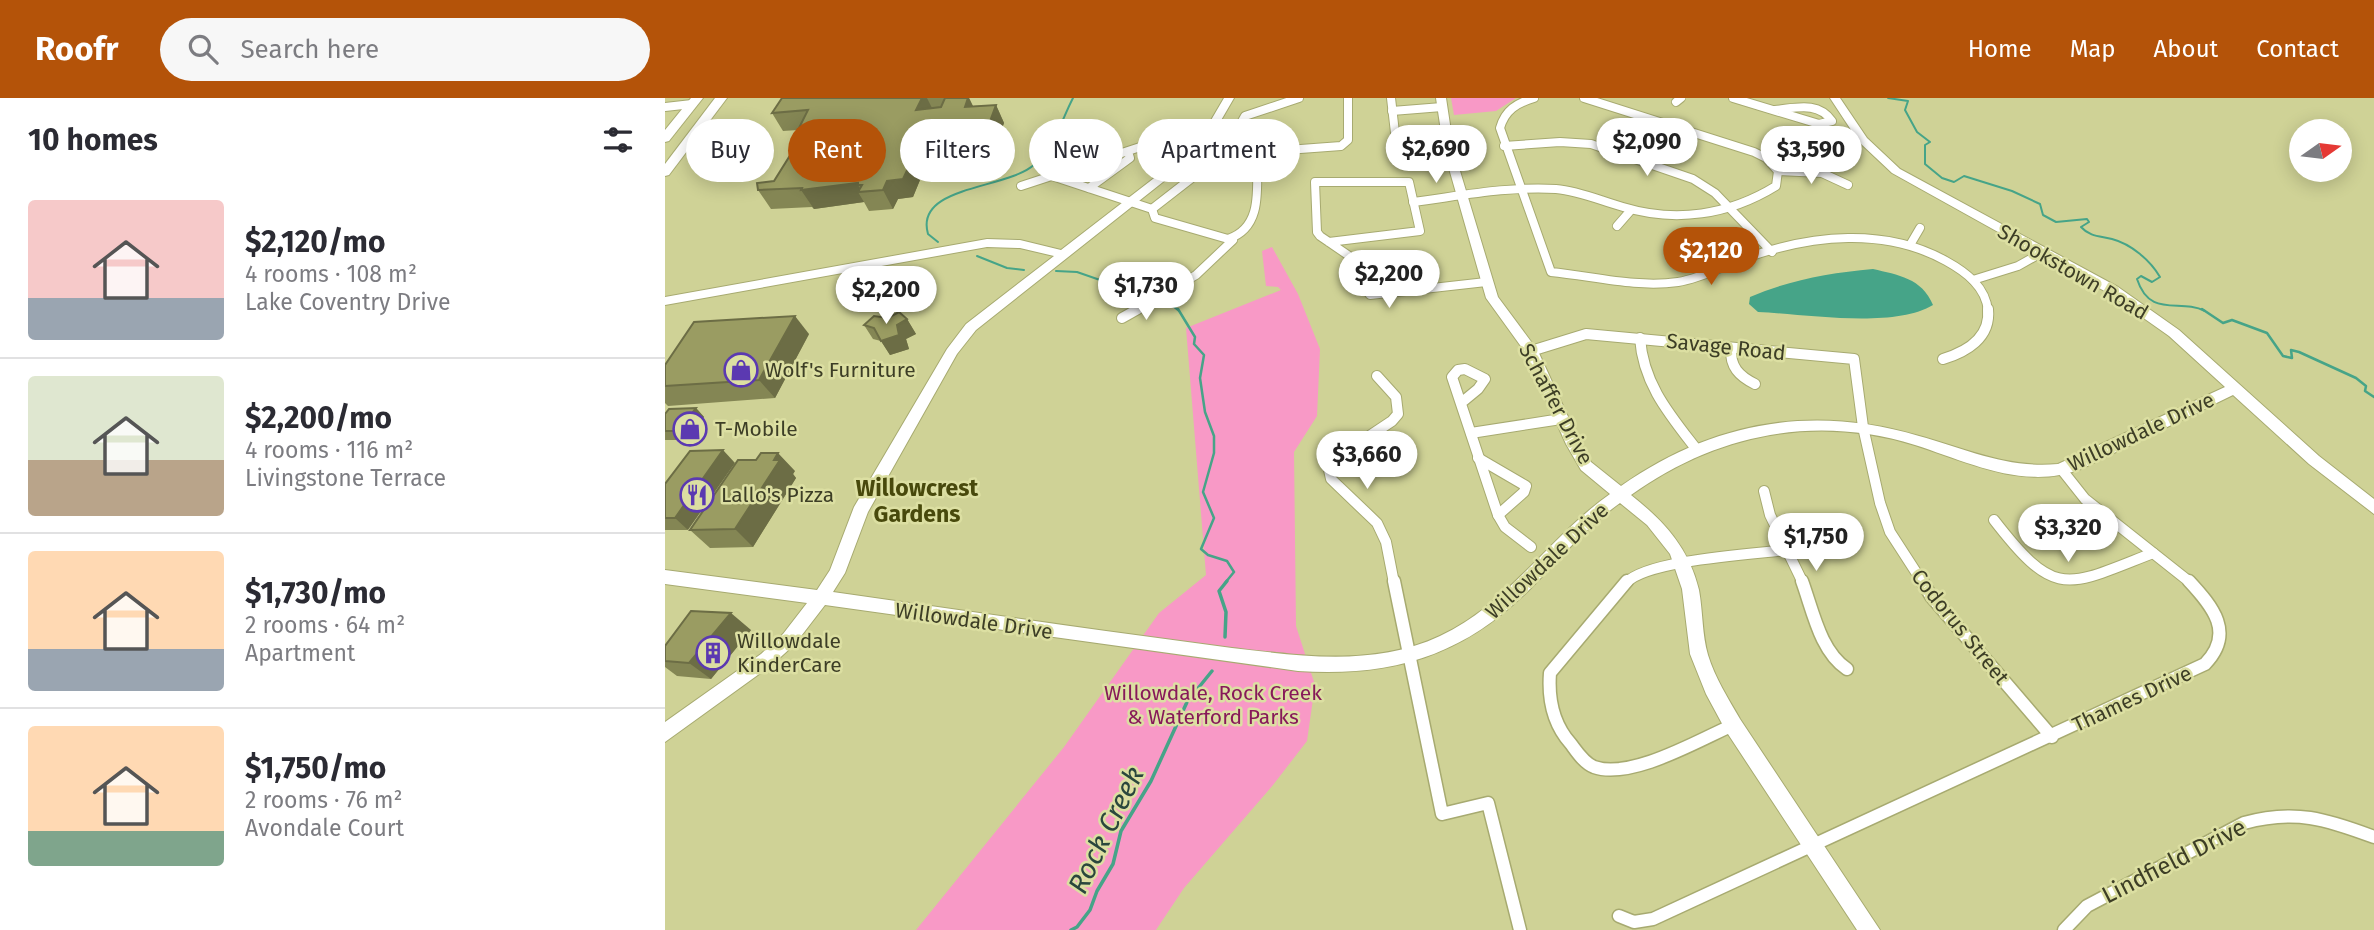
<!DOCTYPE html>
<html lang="en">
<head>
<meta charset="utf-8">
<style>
  :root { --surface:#fff; --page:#f7f7f7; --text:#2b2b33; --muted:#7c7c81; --line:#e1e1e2; --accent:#b45309 }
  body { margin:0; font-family:"Fira Sans",sans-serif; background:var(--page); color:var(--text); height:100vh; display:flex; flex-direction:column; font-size:26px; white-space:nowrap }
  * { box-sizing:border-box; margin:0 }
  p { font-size:23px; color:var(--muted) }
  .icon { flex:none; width:38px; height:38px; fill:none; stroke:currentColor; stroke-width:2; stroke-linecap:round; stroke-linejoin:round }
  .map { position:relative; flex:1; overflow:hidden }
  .panel { display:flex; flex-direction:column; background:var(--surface); width:665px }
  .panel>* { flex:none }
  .hud { position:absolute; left:21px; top:21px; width:665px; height:63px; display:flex; gap:14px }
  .needle { width:46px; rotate:76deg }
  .buttons { position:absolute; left:1624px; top:21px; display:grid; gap:14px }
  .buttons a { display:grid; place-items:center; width:63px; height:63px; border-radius:50%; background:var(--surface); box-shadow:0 4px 18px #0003; font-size:35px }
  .price { position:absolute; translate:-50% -60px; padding:0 16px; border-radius:24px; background:#fff; color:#222; font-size:23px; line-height:46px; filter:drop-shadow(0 2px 4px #0008) }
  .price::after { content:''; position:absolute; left:50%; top:42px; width:21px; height:16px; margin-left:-10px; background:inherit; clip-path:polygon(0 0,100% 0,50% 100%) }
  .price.current { background:var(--accent); color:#fff }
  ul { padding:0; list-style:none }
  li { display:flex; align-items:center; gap:21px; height:175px; padding:0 28px }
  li+li { border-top:2px solid var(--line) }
  li span { display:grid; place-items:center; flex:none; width:196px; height:140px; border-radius:7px; color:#555 }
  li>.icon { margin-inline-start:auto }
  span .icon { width:84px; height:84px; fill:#fffc; stroke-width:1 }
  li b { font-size:30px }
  h2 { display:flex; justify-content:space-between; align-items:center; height:84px; padding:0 28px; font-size:30px }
  .pill { padding:0 24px; border-radius:32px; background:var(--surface); box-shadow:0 4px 18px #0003; font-size:24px; line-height:63px }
  .pill.current { background:var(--accent); color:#fff }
  header { display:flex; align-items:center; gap:42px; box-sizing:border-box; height:98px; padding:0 35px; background:var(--accent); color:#fff }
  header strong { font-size:33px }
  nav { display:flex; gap:38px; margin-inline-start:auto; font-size:24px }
  .search { width:490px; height:63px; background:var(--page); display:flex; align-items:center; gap:18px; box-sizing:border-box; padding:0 24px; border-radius:38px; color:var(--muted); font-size:26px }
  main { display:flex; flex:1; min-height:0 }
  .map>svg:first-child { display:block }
  .green { fill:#f899c6 }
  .water { fill:#46a488 }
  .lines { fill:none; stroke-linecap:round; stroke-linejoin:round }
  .stream-far2 { stroke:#46a488; stroke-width:2 }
  .stream-far1 { stroke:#46a488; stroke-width:2.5 }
  .stream { stroke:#46a488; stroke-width:3.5 }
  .street-far2-casing { stroke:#a7aa70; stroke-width:10 }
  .street-far1-casing { stroke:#a7aa70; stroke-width:12 }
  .street-casing { stroke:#a7aa70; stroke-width:15 }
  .secondary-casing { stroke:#a7aa70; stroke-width:2 }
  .primary-casing { stroke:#a7aa70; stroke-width:2 }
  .street-far2 { stroke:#fff; stroke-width:8 }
  .street-far1 { stroke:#fff; stroke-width:10 }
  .street { stroke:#fff; stroke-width:12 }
  .secondary { fill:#fff; fill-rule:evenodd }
  .primary { fill:#fff; fill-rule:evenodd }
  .wall { fill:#848654 }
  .shaded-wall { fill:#6c6d45 }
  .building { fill:#9a9c62; stroke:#6c6d45; stroke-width:2 }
  .labels { text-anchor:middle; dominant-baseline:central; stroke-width:5; stroke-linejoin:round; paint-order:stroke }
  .street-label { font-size:21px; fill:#3d3e26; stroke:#dcdfa2 }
  .poi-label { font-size:21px; fill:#3d3e26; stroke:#dcdfa2; text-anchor:start }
  .park-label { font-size:21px; fill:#871959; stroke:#dcdfa2 }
  .neighbourhood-label { font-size:23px; font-weight:bold; fill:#48490c; stroke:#dcdfa2 }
  .near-street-label { font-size:24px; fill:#3d3e26; stroke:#dcdfa2 }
  .near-water-label { font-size:28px; font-style:italic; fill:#2a473d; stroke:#dcdfa2 }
</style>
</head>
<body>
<header>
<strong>Roofr</strong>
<div class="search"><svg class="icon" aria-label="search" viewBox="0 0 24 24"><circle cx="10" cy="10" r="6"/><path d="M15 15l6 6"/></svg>Search here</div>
<nav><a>Home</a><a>Map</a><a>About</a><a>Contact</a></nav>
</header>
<main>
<section class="panel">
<h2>10 homes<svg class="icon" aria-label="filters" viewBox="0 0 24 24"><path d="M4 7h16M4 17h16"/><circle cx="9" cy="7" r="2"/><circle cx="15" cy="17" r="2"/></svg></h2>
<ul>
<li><span style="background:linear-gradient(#f6c9c9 70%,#9aa5b1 0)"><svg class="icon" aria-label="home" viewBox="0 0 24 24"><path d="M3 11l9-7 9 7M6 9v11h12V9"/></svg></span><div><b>$2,120/mo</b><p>4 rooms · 108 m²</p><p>Lake Coventry Drive</p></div></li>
<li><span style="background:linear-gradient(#dfe7d0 60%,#b9a48a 0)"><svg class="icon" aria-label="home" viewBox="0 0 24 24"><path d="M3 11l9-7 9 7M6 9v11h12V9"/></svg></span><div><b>$2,200/mo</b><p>4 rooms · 116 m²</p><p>Livingstone Terrace</p></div></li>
<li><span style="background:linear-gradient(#ffd9b3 70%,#9aa5b1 0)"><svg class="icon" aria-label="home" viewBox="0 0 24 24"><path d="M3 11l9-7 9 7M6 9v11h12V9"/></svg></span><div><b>$1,730/mo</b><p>2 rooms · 64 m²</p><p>Apartment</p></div></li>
<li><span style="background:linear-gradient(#ffd9b3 75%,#7fa58c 0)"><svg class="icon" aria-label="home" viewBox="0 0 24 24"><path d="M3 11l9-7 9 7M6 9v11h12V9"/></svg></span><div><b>$1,750/mo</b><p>2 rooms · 76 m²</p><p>Avondale Court</p></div></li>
</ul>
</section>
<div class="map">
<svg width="1709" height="832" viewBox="0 0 1709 832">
  <rect width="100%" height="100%" fill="#cfd296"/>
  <!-- green -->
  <g class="green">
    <polygon points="786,0 851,0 831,13 789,17"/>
    <polygon points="607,149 633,196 655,251 652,318 629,354 631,528 650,587 642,643 608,687 519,790 491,832 251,832 399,649 494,515 541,477 521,230 616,192 613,189 601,188 597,153"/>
  </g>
  <!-- water -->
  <path class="water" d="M1208 171C1233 177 1257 180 1268 207 1229 231 1140 216 1093 214L1084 206 1085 199C1125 182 1164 175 1208 171Z"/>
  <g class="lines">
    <!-- stream-far2 -->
    <g class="stream-far2">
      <path d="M1223 0 1243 3 1240 12 1252 34 1265 44 1260 47V66L1277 80 1289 84 1299 78 1347 93 1375 106 1378 117 1391 124 1422 121 1424 124 1416 129C1425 139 1435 138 1447 141 1466 146 1485 162 1495 179L1487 184 1476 178 1472 181C1485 221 1515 200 1540 213"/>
      <path d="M273 144 263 136C249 87 342 92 370 66 389 50 397 21 408 0"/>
      <polyline points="312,158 342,170 359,172"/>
      <polyline points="391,173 412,174 458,190 487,191 514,213"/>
    </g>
    <!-- stream-far1 -->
    <g class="stream-far1">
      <polyline points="513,211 530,239 529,246 539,257 535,280 540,314 549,338 549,355 538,394 549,420 536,451 543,457 562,463 569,474 560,485"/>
      <polyline points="1537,211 1558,225 1567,222 1602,235 1618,258 1627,260 1626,252 1634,254 1691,280 1701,288 1700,293 1709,299"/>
    </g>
    <!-- stream -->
    <g class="stream">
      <polyline points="560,539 561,514 554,493 562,483"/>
      <polyline points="406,832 412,829 425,812 432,793 448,766 456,733 486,683 522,604 547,573"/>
    </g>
    <defs>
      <g id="street-far2">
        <polyline points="726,0 732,52 747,56 784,53"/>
        <path d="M869 0C852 5 840 12 835 30L886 174C928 178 971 190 1013 184 1038 180 1060 167 1084 159 1147 137 1220 129 1281 163 1301 174 1321 189 1323 213"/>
        <path d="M1068 0 1154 26 1167 23C1153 3 1131 10 1110 12"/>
        <polyline points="1011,4 1016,0"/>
        <polyline points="0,9 27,6"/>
        <polyline points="727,13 777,9"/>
        <polyline points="839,48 895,44 926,46 1028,81 1050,95 1107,154"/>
        <polyline points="533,51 569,56 676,48 683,42 683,0"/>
        <polyline points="1113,73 1157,75 1183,87"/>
        <path d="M387 78 487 111 490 120 563 141C600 129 591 86 592 55"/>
        <polyline points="356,88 521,34 545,34"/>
        <polyline points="424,90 465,60 463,54"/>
        <path d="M748 104C795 98 843 88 891 91 915 93 936 103 958 109 1011 125 1064 117 1111 88L1113 73 1101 60 1089 54 919 0"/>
        <polyline points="487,111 559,55 580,18 634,0"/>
        <polyline points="952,128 966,112"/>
        <polyline points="664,144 755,133 744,84 650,84 652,134 655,138 693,164 700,191 705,197 821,184"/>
        <polyline points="1245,147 1255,130"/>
        <polyline points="1308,182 1353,168 1378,154"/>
        <polyline points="470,213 531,177 568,142"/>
      </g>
      <g id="street-far1">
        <polyline points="457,220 473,211"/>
        <path d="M975 240C978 286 1005 317 1032 352"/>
        <path d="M1066 250C1065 269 1074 278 1090 286"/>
        <polyline points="866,253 921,236 1189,261 1198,329 1215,405 1225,434 1258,485"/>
        <path d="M1278 261C1301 254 1326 240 1323 211"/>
        <polyline points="712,278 731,299 733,316 727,323 673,359 664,372 666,381 712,425 721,444 729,485"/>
        <polyline points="796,305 813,291 820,281 800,271 793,272 787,279 833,417 840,429 866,449"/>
        <polyline points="806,335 896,321"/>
        <polyline points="813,360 861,388 859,394 833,417"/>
        <polyline points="1397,372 1420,401 1526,485"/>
        <polyline points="1099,393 1105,417 1138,485"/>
        <path d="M1329 422C1391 502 1401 489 1488 455"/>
        <path d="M961 485C981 462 1089 456 1122 452"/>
      </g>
      <g id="street">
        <polyline points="729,483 777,716 823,705 855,832"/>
        <path d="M962 483 885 575C883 601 888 626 906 646 912 654 919 665 929 669 966 682 1034 642 1068 627"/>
        <path d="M1137 483C1148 513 1155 553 1182 571"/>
        <polyline points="1257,483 1266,498 1387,639"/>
        <path d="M954 818 969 824 988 821 1540 566C1570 535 1548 509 1524 483"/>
        <path d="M1399 832 1422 808 1579 725C1630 711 1661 721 1709 739"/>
      </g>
      <path id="secondary" d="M559 0H569L544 43 527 61 311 232 292 256 203 414 180 475 168 494C259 507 350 520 441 533 483 539 525 544 567 550 636 558 709 569 775 538 844 506 884 439 945 396L916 372 901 346 860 254 821 200 779 53 771 0H781L789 53 833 199 873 253 915 345 926 364 956 388C1047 324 1147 306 1254 338 1301 351 1343 371 1393 366L1560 289 1504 238 1443 195 1227 75 1194 44 1165 0H1175L1202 40 1235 71 1453 189 1514 232 1654 358 1709 401V416L1644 366 1568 297 1416 371C1360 393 1303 364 1250 347 1150 316 1051 336 966 397 999 423 1024 450 1034 492 1038 514 1037 537 1043 557 1050 580 1063 600 1075 621L1215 832H1192L1061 633 1041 596 1025 556 1017 491 1005 456 982 427 955 405C921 429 895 461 866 490 798 558 728 579 633 573L160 507 130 546 108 566 0 644V624L96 556 118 536 142 505 0 486V472L152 492 165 472 189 409 282 251 301 226 389 158 355 150 322 149 0 207V199L322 141 355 142 396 152 519 57 535 41Z"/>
      <g id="primary">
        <polygon points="26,0 38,0 4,43 0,44 0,32"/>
        <polygon points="50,0 62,0 4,77 0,78 0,66"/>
      </g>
    </defs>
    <!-- street-far2 casing -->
    <use href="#street-far2" class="street-far2-casing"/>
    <!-- street-far1 casing -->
    <use href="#street-far1" class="street-far1-casing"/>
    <!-- street casing -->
    <use href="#street" class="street-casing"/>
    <!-- secondary casing -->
    <use href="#secondary" class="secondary-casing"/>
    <!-- primary casing -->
    <use href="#primary" class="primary-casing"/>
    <!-- street-far2 -->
    <use href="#street-far2" class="street-far2"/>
    <!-- street-far1 -->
    <use href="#street-far1" class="street-far1"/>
    <!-- street -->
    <use href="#street" class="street"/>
    <!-- secondary -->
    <use href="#secondary" class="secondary"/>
    <!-- primary -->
    <use href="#primary" class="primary"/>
  </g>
  <!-- wall -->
  <g class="wall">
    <polygon points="117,0 304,0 308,8 331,7 339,25 332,44 302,46 301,50 295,51 288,68 269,70 264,82 255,82 248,99 233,101 228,111 204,113 199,104 149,111 147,109 106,111 93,92 109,83 130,50 127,44 133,32 118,33 107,15"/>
    <polygon points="242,221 251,236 241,241 244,251 225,257 216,243 208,241 199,227"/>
    <polygon points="144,236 110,300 3,308 0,305 0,288"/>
    <polygon points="31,310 39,319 22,342 0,342 0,333"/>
    <polygon points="130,373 128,376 131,380 88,449 45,450 25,432"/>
    <polygon points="0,386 23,432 0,432"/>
    <polygon points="86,532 46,581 12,578 0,569 0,548"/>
  </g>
  <!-- shaded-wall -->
  <g class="shaded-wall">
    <polygon points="257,0 262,0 268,12 251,12"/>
    <polygon points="288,0 304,0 312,17"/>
    <polygon points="331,7 339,25 332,44 324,26"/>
    <polygon points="294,28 302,46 301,50 292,32"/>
    <polygon points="286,33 295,51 288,68 279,50"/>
    <polygon points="260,52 269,70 264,82 254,63"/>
    <polygon points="246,64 255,82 248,99 233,101 228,111 218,92 222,83"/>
    <polygon points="193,85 193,87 197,94 193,94 199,104 149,111 136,92"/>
    <polygon points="130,218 144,236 110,300 94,282"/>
    <polygon points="242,221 251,236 241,241 244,251 225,257 216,243 232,227"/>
    <polygon points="31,310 39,319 22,342 13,333"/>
    <polygon points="58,352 70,365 23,432 10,420"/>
    <polygon points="113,355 130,373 128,376 131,380 88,449 70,431"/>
    <polygon points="66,515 86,532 46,581 24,565"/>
  </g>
  <!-- building -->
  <g class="building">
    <polygon points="117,0 257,0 251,12 276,9 280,0 303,0 300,9 331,7 324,26 294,28 292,32 286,33 279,50 260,52 254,63 246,64 238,81 222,83 218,92 193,94 197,87 193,87 193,85 136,92 137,90 93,92 92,85 109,83 134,43 127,44 143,12 107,15"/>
    <polygon points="234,214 242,221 232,227 234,237 216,243 209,230 199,227 209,218 223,220"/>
    <polygon points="130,218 94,282 0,288 0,267 29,224"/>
    <polygon points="31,310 13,333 0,333 0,316 4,311"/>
    <polygon points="58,352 10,420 0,420 0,386 25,353"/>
    <polygon points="96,355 113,355 109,362 115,362 70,431 25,432 73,362 91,362"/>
    <polygon points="26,513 66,515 24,565 0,563 0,548"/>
  </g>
  <!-- icons -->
  <defs>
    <symbol id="shop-ring" viewBox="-11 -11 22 22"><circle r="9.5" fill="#dcdfa2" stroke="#5b39b1" stroke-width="1.5"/><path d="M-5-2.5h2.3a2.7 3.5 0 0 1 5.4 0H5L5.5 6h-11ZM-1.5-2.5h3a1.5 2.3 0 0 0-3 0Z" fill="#5b39b1"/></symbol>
    <symbol id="restaurant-ring" viewBox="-11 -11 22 22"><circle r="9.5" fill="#dcdfa2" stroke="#5b39b1" stroke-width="1.5"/><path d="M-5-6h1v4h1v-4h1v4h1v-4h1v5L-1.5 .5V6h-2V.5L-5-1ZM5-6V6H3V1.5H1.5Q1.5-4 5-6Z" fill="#5b39b1"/></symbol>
    <symbol id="building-ring" viewBox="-11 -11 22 22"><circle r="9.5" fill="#dcdfa2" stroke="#5b39b1" stroke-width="1.5"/><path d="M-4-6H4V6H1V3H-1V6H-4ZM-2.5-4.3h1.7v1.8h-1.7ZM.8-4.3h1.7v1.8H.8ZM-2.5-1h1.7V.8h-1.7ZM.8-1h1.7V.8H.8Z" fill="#5b39b1"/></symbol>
  </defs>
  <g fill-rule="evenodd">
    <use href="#shop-ring" x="57" y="253" width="38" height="38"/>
    <use href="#shop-ring" x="6" y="312" width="38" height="38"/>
    <use href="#restaurant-ring" x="13" y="378" width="38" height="38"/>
    <use href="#building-ring" x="29" y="536" width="38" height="38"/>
  </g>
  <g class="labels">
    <!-- street labels -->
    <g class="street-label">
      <text transform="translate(1408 174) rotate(30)">Shookstown Road</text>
      <text transform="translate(1061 249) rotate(6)">Savage Road</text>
      <text transform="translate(891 306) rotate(62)">Schaffer Drive</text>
      <text transform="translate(1476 334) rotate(-25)">Willowdale Drive</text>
      <text transform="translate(882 463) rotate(-43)">Willowdale Drive</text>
      <text transform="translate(309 523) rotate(8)">Willowdale Drive</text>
      <text transform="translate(1295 529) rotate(51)">Codorus Street</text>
      <text transform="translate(1467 601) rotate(-25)">Thames Drive</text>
    </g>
    <!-- poi labels -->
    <g class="poi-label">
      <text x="100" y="272">Wolf's Furniture</text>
      <text x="50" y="331">T-Mobile</text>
      <text x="56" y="397">Lallo's Pizza</text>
      <text x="72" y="543">Willowdale<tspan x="72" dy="24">KinderCare</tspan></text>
    </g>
    <!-- park labels -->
    <g class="park-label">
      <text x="548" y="595">Willowdale, Rock Creek<tspan x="548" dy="24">&amp; Waterford Parks</tspan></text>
    </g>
    <!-- neighbourhood labels -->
    <g class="neighbourhood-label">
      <text x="252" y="390">Willowcrest<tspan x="252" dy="26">Gardens</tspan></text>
    </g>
    <!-- near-street labels -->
    <g class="near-street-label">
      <text transform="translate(1509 763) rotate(-27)">Lindfield Drive</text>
    </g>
    <!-- near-water labels -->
    <g class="near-water-label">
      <text transform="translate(441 732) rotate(-64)">Rock Creek</text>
    </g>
  </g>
</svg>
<div class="buttons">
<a><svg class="needle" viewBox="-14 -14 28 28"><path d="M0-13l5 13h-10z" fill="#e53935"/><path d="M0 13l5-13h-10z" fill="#7c7c81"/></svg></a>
</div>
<b class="price" style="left:982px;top:80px">$2,090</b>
<b class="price" style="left:771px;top:87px">$2,690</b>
<b class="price" style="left:1146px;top:88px">$3,590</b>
<b class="price current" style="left:1046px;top:189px">$2,120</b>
<b class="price" style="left:724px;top:212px">$2,200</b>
<b class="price" style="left:481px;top:224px">$1,730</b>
<b class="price" style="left:221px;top:228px">$2,200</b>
<b class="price" style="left:702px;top:393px">$3,660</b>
<b class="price" style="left:1403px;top:466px">$3,320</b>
<b class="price" style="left:1151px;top:475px">$1,750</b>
<div class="hud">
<a class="pill">Buy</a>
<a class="pill current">Rent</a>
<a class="pill">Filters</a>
<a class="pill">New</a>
<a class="pill">Apartment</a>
</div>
</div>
</main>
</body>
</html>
